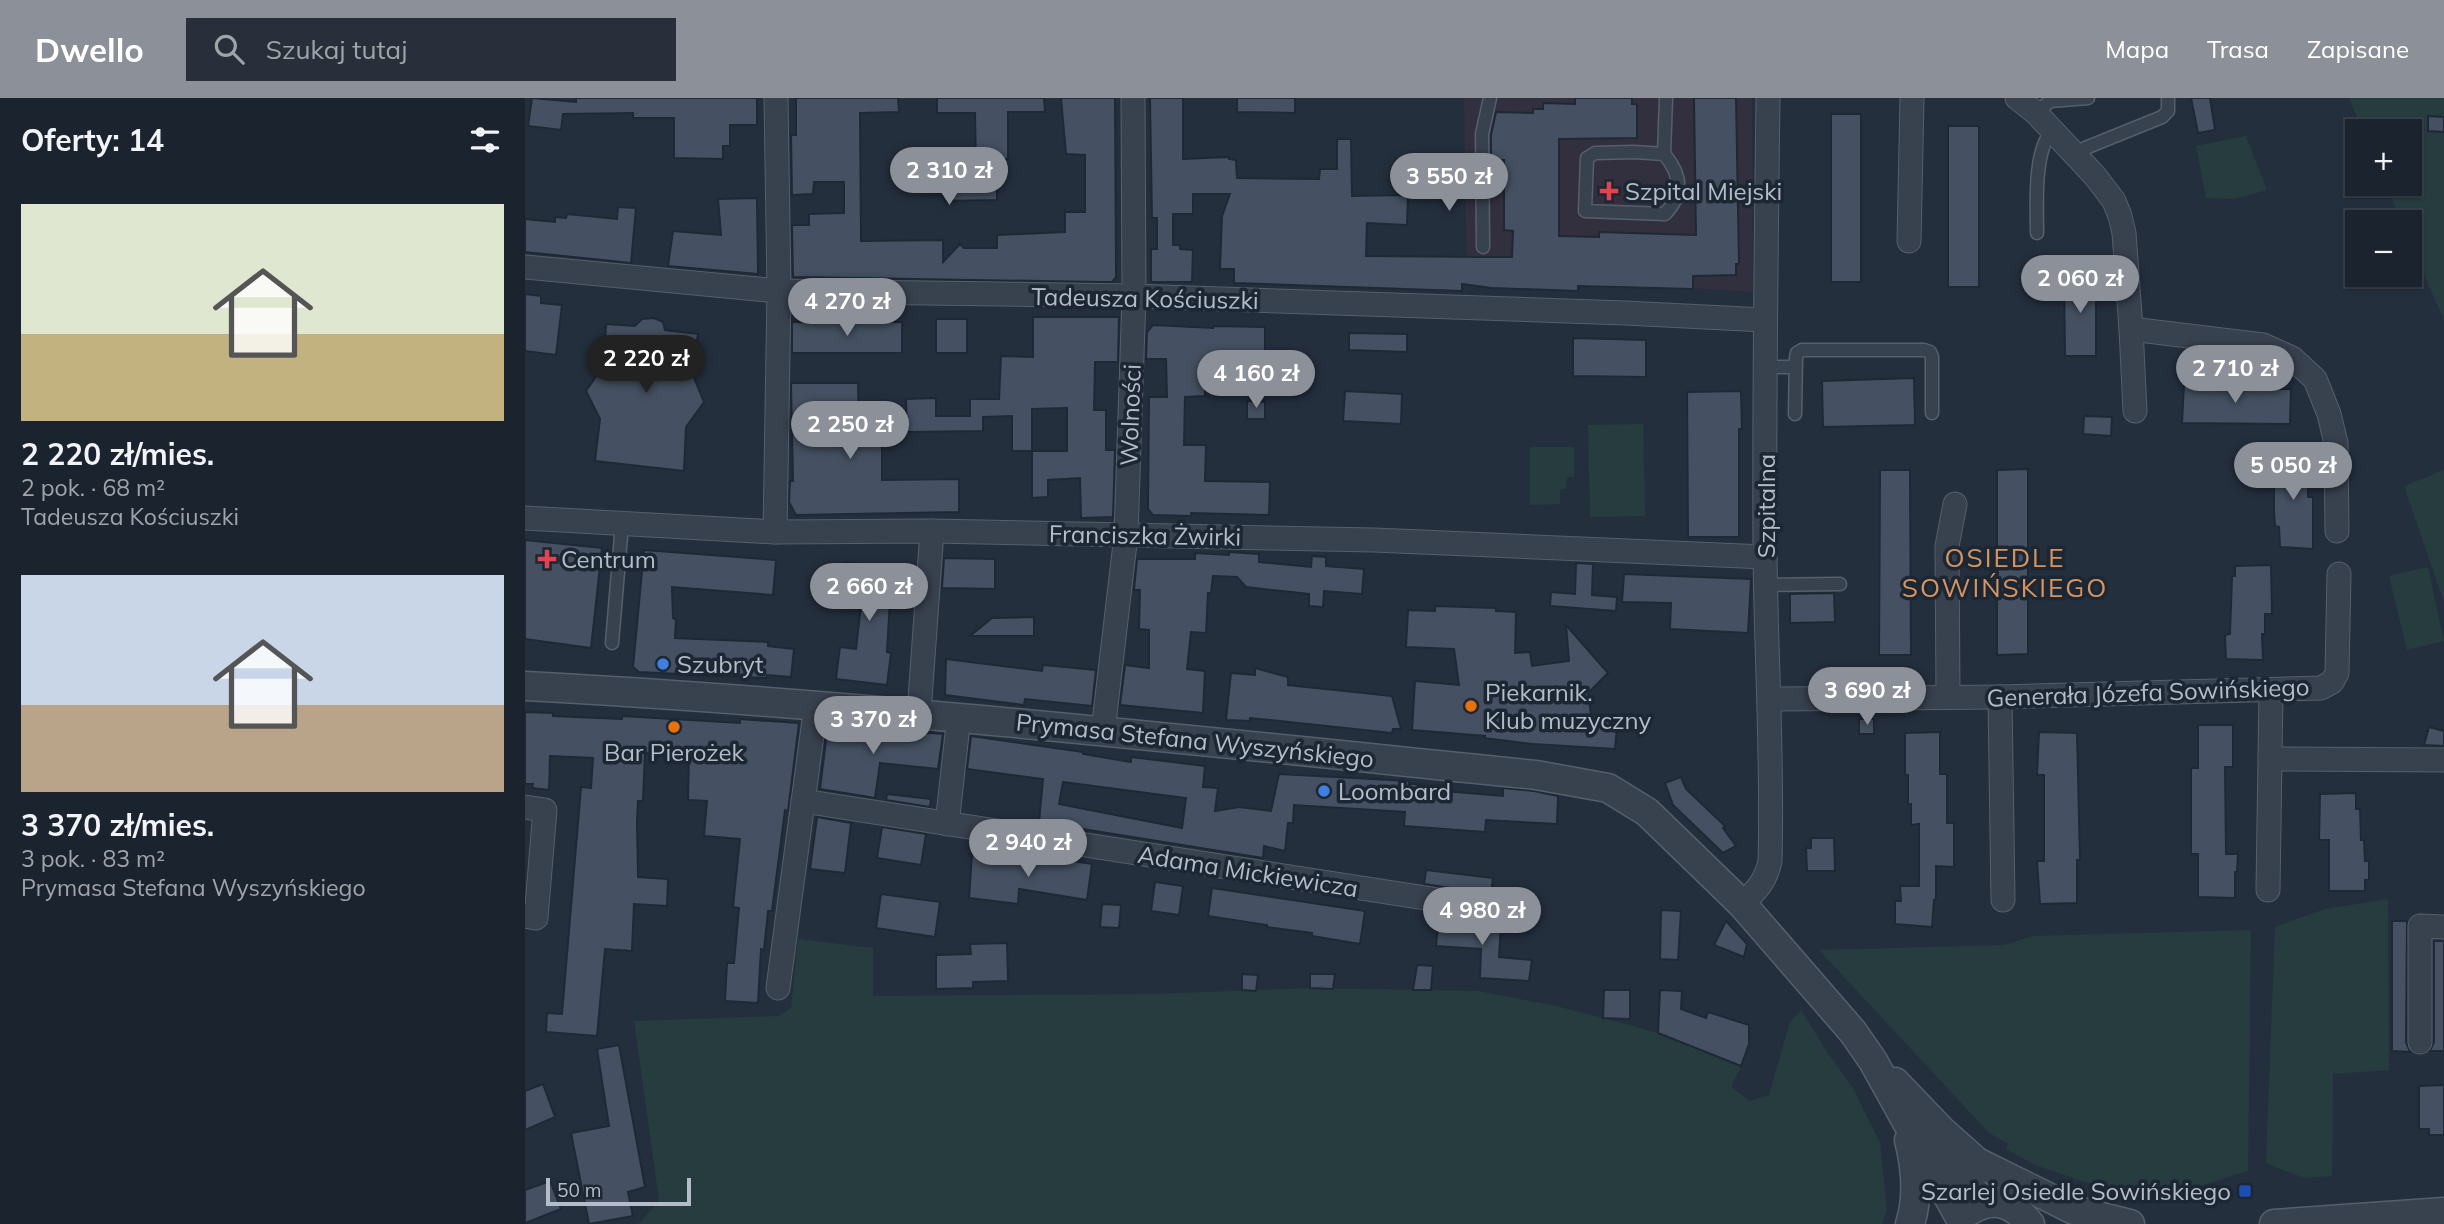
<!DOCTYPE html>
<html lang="pl">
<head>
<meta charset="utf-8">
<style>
  :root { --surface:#1b232e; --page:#282f3a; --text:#f1f3f6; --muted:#a0a4aa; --line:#39404a; --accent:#8c9099 }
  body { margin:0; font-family:Mulish,sans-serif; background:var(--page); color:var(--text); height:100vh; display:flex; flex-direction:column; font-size:26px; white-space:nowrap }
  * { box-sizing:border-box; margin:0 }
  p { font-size:23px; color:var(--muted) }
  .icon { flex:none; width:38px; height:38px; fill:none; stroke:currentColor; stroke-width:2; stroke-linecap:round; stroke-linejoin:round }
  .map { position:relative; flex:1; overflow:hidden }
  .details { display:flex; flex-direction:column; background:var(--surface); width:525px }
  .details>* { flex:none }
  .controls { position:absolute; left:1820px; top:21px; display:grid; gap:14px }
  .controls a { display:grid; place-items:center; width:77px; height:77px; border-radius:0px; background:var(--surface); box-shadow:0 2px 5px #0004,0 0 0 2px var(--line); font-size:35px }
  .scale { position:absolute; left:21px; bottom:18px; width:145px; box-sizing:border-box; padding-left:7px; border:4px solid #b4bcc9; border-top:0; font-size:19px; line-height:24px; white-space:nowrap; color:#b4bcc9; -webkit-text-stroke:5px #1d2633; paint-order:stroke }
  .price { position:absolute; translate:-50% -60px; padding:0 16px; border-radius:24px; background:var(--accent); color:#fff; font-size:23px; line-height:46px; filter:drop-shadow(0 2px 4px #0008) }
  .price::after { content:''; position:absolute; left:50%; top:42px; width:21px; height:16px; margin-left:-10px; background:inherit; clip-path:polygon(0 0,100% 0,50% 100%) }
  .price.selected { background:#222; color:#fff }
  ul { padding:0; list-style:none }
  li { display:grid; align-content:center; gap:14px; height:371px; padding:0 21px }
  li span { display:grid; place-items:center; height:217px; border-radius:0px; color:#555 }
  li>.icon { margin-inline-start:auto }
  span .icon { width:126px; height:126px; fill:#fffc; stroke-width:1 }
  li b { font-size:30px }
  h2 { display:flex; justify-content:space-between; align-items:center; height:84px; padding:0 21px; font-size:30px }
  header { display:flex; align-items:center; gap:42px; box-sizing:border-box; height:98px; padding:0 35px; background:var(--accent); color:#fff }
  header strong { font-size:33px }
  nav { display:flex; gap:38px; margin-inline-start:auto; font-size:24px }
  .search { width:490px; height:63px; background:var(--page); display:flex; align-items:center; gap:18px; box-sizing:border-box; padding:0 24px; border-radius:0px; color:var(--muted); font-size:26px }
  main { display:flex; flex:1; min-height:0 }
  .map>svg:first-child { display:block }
  .medical { fill:#32303f }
  .green { fill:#263c3f }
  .building { fill:#455162; stroke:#1f2835; stroke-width:2; fill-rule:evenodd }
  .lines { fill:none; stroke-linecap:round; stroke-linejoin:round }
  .service-casing { stroke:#565f6c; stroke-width:15 }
  .minor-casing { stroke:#565f6c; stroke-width:25 }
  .tertiary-casing { stroke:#565f6c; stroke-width:31 }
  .service { stroke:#38414e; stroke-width:12 }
  .minor { stroke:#38414e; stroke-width:23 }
  .tertiary { stroke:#38414e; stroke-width:28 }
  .health-dot { fill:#e0444e; stroke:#1d2633; stroke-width:2.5 }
  .shop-dot { fill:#3f7fe0; stroke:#1d2633; stroke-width:2.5 }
  .food-dot { fill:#e8710a; stroke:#1d2633; stroke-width:2.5 }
  .transit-dot { fill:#1a4fb4; stroke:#1d2633; stroke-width:2.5 }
  .labels { text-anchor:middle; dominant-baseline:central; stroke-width:7; stroke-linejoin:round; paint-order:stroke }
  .poi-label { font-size:24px; fill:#b4bcc9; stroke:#1d2633; text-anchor:start }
  .street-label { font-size:24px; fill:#b4bcc9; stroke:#1d2633 }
  .neighbourhood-label { font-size:26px; letter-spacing:2px; fill:#d59563; stroke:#1d2633 }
</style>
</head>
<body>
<header>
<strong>Dwello</strong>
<div class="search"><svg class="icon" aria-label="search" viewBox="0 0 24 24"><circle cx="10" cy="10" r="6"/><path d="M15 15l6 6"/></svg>Szukaj tutaj</div>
<nav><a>Mapa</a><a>Trasa</a><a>Zapisane</a></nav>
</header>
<main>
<section class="details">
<h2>Oferty: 14<svg class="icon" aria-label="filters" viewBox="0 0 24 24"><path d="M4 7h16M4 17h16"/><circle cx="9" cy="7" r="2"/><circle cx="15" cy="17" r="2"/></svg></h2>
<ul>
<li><span style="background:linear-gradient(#dfe7d0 60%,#c2b280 0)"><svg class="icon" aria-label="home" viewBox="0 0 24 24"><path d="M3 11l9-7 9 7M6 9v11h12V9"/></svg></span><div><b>2 220 zł/mies.</b><p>2 pok. · 68 m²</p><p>Tadeusza Kościuszki</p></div></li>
<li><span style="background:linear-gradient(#c9d6e8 60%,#b9a48a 0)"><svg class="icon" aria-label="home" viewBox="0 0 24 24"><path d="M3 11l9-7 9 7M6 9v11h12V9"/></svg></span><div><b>3 370 zł/mies.</b><p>3 pok. · 83 m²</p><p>Prymasa Stefana Wyszyńskiego</p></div></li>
</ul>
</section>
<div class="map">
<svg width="1919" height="1126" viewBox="0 0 1919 1126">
  <rect width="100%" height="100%" fill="#242f3e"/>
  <!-- medical -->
  <polygon class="medical" points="939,0 1227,0 1228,194 1166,190 942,185"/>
  <!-- green -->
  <g class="green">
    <polygon points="1824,0 1919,0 1919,223 1885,143 1885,124 1877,124 1860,86 1885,86 1885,33 1838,33"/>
    <polygon points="1721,38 1742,92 1710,101 1681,100 1671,48"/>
    <polygon points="1118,326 1120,418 1065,419 1063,327"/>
    <polygon points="1005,349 1049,349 1049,379 1042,379 1041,391 1035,391 1035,406 1005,407"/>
    <polygon points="1919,372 1919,504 1879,388"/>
    <polygon points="1903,469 1919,543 1882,552 1864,478"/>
    <polygon points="1863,801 1864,972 1808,976 1807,1078 1779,1080 1741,1065 1750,829 1800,811"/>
    <polygon points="1726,832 1723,1073 1669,1090 1607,1100 1510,1067 1481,1051 1483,1046 1464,1035 1294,852 1480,847 1507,838"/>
    <polygon points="273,841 348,850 348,898 628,896 785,890 953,893 1031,908 1078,920 1133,935 1216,968 1206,989 1225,1003 1244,997 1265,924 1276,912 1301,952 1329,992 1355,1045 1362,1112 1357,1126 114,1126 134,1102 109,923 253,918 266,910"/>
  </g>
  <!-- building -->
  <g class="building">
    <polygon points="7,0 51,4 51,0 232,0 232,27 205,27 205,48 198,48 198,61 149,60 149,20 108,20 108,15 38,16 36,32 3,28"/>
    <polygon points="271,0 373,0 374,14 335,15 336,143 418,142 418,164 435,146 439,150 472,150 472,137 540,134 540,114 560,114 560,57 541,56 536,0 590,0 591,179 587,184 577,184 268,179 267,127 284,127 284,116 319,115 319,84 289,84 288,96 267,97 266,37 271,37"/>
    <polygon points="412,0 519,0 520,14 483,14 483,61 472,61 472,102 419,103 419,69 451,70 450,15 412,15"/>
    <polygon points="625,0 658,0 658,61 704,59 704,61 711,62 712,80 794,81 795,71 812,71 812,41 826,41 827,98 883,97 882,127 842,125 841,158 962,159 987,159 988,133 979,132 979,62 966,62 966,37 971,14 1008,15 1008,11 1018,11 1018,5 1050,6 1050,0 1107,0 1107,6 1112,6 1112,40 1034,41 1034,138 1074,139 1074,134 1171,137 1169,0 1211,0 1214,166 1211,166 1211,177 1168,178 1168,191 1053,188 1053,193 967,190 937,186 937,193 709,185 709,171 695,171 697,118 705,96 668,96 668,116 648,116 648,147 655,147 655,151 668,152 667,184 626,184 626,151 632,151 632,120 627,120"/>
    <polygon points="712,0 770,0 770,15 712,14"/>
    <polygon points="1666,0 1685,0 1690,32 1673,35"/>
    <rect x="1306" y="16" width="30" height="168"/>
    <polygon points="1903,18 1919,19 1919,34 1903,33"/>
    <rect x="1423" y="28" width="31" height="161"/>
    <polygon points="232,100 233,176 143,168 148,133 196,137 193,101"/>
    <polygon points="93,109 111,110 106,165 0,154 0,121 30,124 30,119 41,120 42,116 92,121"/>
    <polygon points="1539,177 1571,177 1571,258 1540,258"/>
    <polygon points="0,196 16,198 16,205 37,207 31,257 0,253"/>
    <path d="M508 219H594L593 264H570L569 312H581V352H590L588 419 556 420 555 380 523 382V399L507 400V353H487V318L458 319V333L382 334 381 301 411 300V318H445V301H474L476 258 508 259ZM542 310V353H507V311Z"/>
    <polygon points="129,220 138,224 140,232 173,236 167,275 179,304 161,329 159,373 70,363 75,321 61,293 79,267 81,226 110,228 117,221"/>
    <rect x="411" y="221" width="31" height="34"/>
    <rect x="267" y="224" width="110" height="31"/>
    <polygon points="628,227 688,230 688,228 740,229 740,263 680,263 680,298 660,299 659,347 681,347 680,383 745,384 744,417 666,415 666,418 628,417 623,411 624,299 642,299 641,261 621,261 622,234"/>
    <polygon points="824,235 882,236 882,254 824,252"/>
    <polygon points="1048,240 1121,242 1121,279 1048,278"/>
    <polygon points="1389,280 1390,327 1298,329 1297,283"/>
    <polygon points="266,285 333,285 334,335 357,335 357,382 434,381 434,414 271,417 264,404 265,383 268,383"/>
    <polygon points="1683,285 1701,285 1701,291 1766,291 1765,326 1657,325 1659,286 1683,287"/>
    <polygon points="820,293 877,296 876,326 818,323"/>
    <polygon points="1216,293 1217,331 1214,331 1214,439 1163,439 1162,294"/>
    <polygon points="722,303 740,304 740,321 722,321"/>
    <polygon points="1559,318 1587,319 1586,338 1558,336"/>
    <polygon points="1749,357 1784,358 1783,399 1788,399 1788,451 1755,449 1754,429 1750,428 1749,414"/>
    <polygon points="1503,371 1503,556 1472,557 1472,372"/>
    <polygon points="1355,372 1385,372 1386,557 1354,557"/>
    <polygon points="0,442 77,450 66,550 0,541"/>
    <polygon points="119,452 251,462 248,497 147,489 148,520 151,522 150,540 243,544 243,548 269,551 266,579 242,577 241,580 114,574 108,569"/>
    <polygon points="704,454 734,456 734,464 786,469 787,458 801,459 801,468 839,471 837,496 799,493 798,509 784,508 784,496 721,489 712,479 688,478 686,495 683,495 681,535 666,534 662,571 680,573 678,615 595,607 600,567 624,570 624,532 614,531 615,492 609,492 612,461 670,461 670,455 704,457"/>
    <polygon points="419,460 470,461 470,491 417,490"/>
    <polygon points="320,464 374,470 371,503 365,502 362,554 366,555 362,587 311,581 315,549 331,551 337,499 317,497"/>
    <polygon points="1051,465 1068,466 1067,497 1092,499 1091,513 1025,508 1026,494 1050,496"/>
    <polygon points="1746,467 1747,516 1740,516 1740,536 1737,536 1738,562 1701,561 1700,537 1705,536 1707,478 1710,478 1710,468"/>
    <polygon points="1099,476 1226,481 1223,535 1145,531 1146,505 1097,504"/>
    <polygon points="1309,495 1310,524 1265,525 1265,496"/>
    <polygon points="910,508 971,510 971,513 991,514 990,555 1005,554 1007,568 1044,563 1041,527 1083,575 1063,595 1066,617 1093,619 1090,651 1008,646 959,640 960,638 887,632 890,583 934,587 929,551 881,549 883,512 910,513"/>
    <polygon points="509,519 509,538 445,538 467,520"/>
    <polygon points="421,561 517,573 518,567 571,572 567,608 500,601 499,607 420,597"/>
    <polygon points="730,570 763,579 763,587 867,598 876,631 868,631 867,635 725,620 725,623 701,622 706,575 730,577"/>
    <polygon points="0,614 28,615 28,618 97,621 97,618 215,625 215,621 274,625 263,713 260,712 247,813 243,813 239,852 236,851 233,905 200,903 202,865 209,865 214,810 208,809 215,741 179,738 182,703 163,702 164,657 120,655 118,703 113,703 112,723 113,779 143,781 142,808 109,806 107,853 80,851 72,938 21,934 22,915 37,916 56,689 66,690 68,660 25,658 24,692 7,690 8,686 0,686"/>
    <rect x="1334" y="621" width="15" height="15"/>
    <polygon points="303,626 418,636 413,671 355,665 350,700 295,691"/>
    <polygon points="1673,627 1708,627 1708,669 1700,669 1701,756 1713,756 1712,774 1710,774 1710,800 1673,799 1673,756 1666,756 1666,670 1673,670"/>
    <polygon points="1904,629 1919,633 1919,648 1899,647"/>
    <polygon points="1415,634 1415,676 1422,676 1422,725 1429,725 1429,769 1411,768 1411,801 1409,802 1407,829 1370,826 1370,803 1376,803 1375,788 1394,788 1394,726 1386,727 1386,706 1383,706 1383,677 1380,677 1380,635"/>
    <polygon points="1514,634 1552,635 1555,762 1552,762 1552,805 1515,806 1512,763 1519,763 1519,677 1512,677"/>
    <path d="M446 638 558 654V656L606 664V659L680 668 678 689 693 690 690 713 714 709 746 713 754 676 884 683V686H895V691L978 698V690L1009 693 1033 698 1032 726 961 722 960 734 879 728 880 714 769 707 768 725H763L760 753 739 748 738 760 514 724 518 681 442 671ZM538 684 661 700 657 730 534 706Z"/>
    <polygon points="1156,679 1161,691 1200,728 1198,730 1211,748 1198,755 1148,707 1140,685"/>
    <polygon points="1831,695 1831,711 1835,711 1836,742 1839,742 1840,763 1844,763 1844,782 1840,782 1840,793 1804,793 1804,742 1794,742 1795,696"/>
    <polygon points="362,696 406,701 405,709 361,702"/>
    <polygon points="292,719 326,725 320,775 285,771"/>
    <polygon points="357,729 401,736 396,767 352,760"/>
    <polygon points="1286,740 1309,740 1310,773 1282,773 1281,750 1286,750"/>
    <polygon points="447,756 508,768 510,757 567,766 562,802 494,791 493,806 444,800"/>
    <polygon points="901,772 968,780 966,796 899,786"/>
    <polygon points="630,784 658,788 654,817 626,813"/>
    <polygon points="687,790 840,813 835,846 787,838 787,835 742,829 742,827 683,818"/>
    <polygon points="356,796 415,804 410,839 351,830"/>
    <polygon points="577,806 596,807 594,830 575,829"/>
    <polygon points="1136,812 1156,813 1153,862 1135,861"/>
    <polygon points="914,816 976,826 974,859 1007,862 1004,883 955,880 956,851 911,848"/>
    <polygon points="1201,823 1222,846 1219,859 1189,847"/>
    <polygon points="1867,823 1882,823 1881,944 1885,954 1867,953"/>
    <polygon points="1909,843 1919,843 1919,953 1905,953 1909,944"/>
    <polygon points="482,845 483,883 448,884 448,890 411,891 411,857 446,856 445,846"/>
    <polygon points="892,867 908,868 906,892 888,892"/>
    <polygon points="717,876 733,877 731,893 717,892"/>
    <polygon points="785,876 810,876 808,891 785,890"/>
    <polygon points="1079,892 1105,892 1105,921 1078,920"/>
    <polygon points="1135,892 1157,893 1156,911 1181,920 1183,914 1224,927 1224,946 1216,968 1133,935"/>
    <polygon points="94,947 120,1089 103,1094 108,1118 64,1126 46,1035 84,1028 72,951"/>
    <polygon points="18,986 30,1019 0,1032 0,993"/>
    <polygon points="1919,987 1919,1037 1904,1037 1904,1031 1894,1031 1894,988"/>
    <polygon points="25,1083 36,1111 0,1125 0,1092"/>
  </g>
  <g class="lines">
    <defs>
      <g id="service">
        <polyline points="1511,15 1525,3 1563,0"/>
        <path d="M1109 54 1139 56C1156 76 1159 96 1140 116L1060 113 1062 60 1070 55Z"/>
        <polyline points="1548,55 1637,19 1643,13 1643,0"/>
        <polyline points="1139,56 1141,0"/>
        <path d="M1512 135C1512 107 1508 52 1528 32"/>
        <polyline points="958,149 957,36 965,0"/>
        <polyline points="1240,269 1270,269"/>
        <polyline points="1270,316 1271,260 1272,255 1277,252 1399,252 1405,254 1407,259 1407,315"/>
        <polyline points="1241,487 1315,486"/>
        <polyline points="87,545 97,426"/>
      </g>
      <g id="minor">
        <polyline points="1492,0 1511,15 1570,78 1589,103 1595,118 1599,135 1606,231 1610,313"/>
        <polyline points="1384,143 1387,0"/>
        <polyline points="0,169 254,193 609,198 1100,215 1240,222"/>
        <polyline points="1606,231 1738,247 1767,260 1790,281 1804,316 1811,345 1812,433"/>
        <polyline points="0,420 250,434 407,433 849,442 1240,459"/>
        <polyline points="250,434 254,193 251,0"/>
        <polyline points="1423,599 1422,448 1430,406"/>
        <polyline points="1475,599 1478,802"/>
        <polyline points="1245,601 1475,599 1796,590 1807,584 1812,575 1814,476"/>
        <polyline points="394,615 407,433"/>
        <polyline points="578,633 601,437 609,198 608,0"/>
        <polyline points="1746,661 1919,662"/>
        <polyline points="278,703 1003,816"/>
        <polyline points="0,709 20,712 11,820 0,818"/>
        <polyline points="422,726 434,618"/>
        <polyline points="1743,792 1746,593"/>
        <path d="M1217 806C1231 793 1241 783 1245 763 1248 661 1241 558 1240 456 1239 304 1241 152 1243 0"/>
        <polyline points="253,890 291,607"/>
        <polyline points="1895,944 1895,828 1919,829"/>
      </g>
      <g id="tertiary">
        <path d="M0 588C338 606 675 643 1011 677L1083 690 1122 714 1217 806 1328 934 1348 963 1434 1118"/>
        <polyline points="1370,984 1416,1032 1452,1064 1549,1112 1605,1126"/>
        <path d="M1384 1042C1391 1070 1394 1098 1385 1126"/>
        <polyline points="1416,1052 1458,1105"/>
        <path d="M1444 1113C1469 1098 1487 1104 1505 1126"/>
        <polyline points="1749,1126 1919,1114"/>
      </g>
    </defs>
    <!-- service casing -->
    <use href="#service" class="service-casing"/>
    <!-- minor casing -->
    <use href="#minor" class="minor-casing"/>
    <!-- tertiary casing -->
    <use href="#tertiary" class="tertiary-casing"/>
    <!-- service -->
    <use href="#service" class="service"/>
    <!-- minor -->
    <use href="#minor" class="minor"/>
    <!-- tertiary -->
    <use href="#tertiary" class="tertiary"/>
  </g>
  <!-- markers -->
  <g class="health-dot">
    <path d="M1080.5 82.5h7v7h7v7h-7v7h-7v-7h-7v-7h7z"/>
    <path d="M18.5 450.5h7v7h7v7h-7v7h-7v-7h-7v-7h7z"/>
  </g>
  <g class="shop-dot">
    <circle cx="138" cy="566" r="7"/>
    <circle cx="799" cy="693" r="7"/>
  </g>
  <g class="food-dot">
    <circle cx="946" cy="608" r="7"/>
    <circle cx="149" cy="629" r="7"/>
  </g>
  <rect class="transit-dot" x="1713" y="1086" width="14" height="14" rx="3.5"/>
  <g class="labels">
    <!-- poi labels -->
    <g class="poi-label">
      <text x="1100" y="93">Szpital Miejski</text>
      <text x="36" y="461">Centrum</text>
      <text x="152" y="566">Szubryt</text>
      <text x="960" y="594">Piekarnik.<tspan x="960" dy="28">Klub muzyczny</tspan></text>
      <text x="149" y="654" text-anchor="middle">Bar Pierożek</text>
      <text x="813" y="693">Loombard</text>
      <text x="1706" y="1093" text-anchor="end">Szarlej Osiedle Sowińskiego</text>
    </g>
    <!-- street labels -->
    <g class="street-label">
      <text transform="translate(620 200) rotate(1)">Tadeusza Kościuszki</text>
      <text transform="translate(605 317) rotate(-88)">Wolności</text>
      <text transform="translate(1241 408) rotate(-90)">Szpitalna</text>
      <text transform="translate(620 437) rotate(1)">Franciszka Żwirki</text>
      <text transform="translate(1623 594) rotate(-2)">Generała Józefa Sowińskiego</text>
      <text transform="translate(670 642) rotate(6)">Prymasa Stefana Wyszyńskiego</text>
      <text transform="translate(723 773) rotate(9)">Adama Mickiewicza</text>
    </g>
    <!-- neighbourhood labels -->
    <g class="neighbourhood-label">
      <text x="1480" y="459">OSIEDLE<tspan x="1480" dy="30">SOWIŃSKIEGO</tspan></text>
    </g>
  </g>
</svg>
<div class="controls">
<a>+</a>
<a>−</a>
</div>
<div class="scale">50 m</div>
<b class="price" style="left:424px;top:109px">2 310 zł</b>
<b class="price" style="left:924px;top:115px">3 550 zł</b>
<b class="price" style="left:1555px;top:217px">2 060 zł</b>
<b class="price" style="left:322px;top:240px">4 270 zł</b>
<b class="price selected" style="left:121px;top:297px">2 220 zł</b>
<b class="price" style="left:1710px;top:307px">2 710 zł</b>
<b class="price" style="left:731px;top:312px">4 160 zł</b>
<b class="price" style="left:325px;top:363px">2 250 zł</b>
<b class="price" style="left:1768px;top:404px">5 050 zł</b>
<b class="price" style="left:344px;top:525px">2 660 zł</b>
<b class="price" style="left:1342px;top:629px">3 690 zł</b>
<b class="price" style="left:348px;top:658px">3 370 zł</b>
<b class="price" style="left:503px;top:781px">2 940 zł</b>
<b class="price" style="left:957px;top:849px">4 980 zł</b>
</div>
</main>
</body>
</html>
